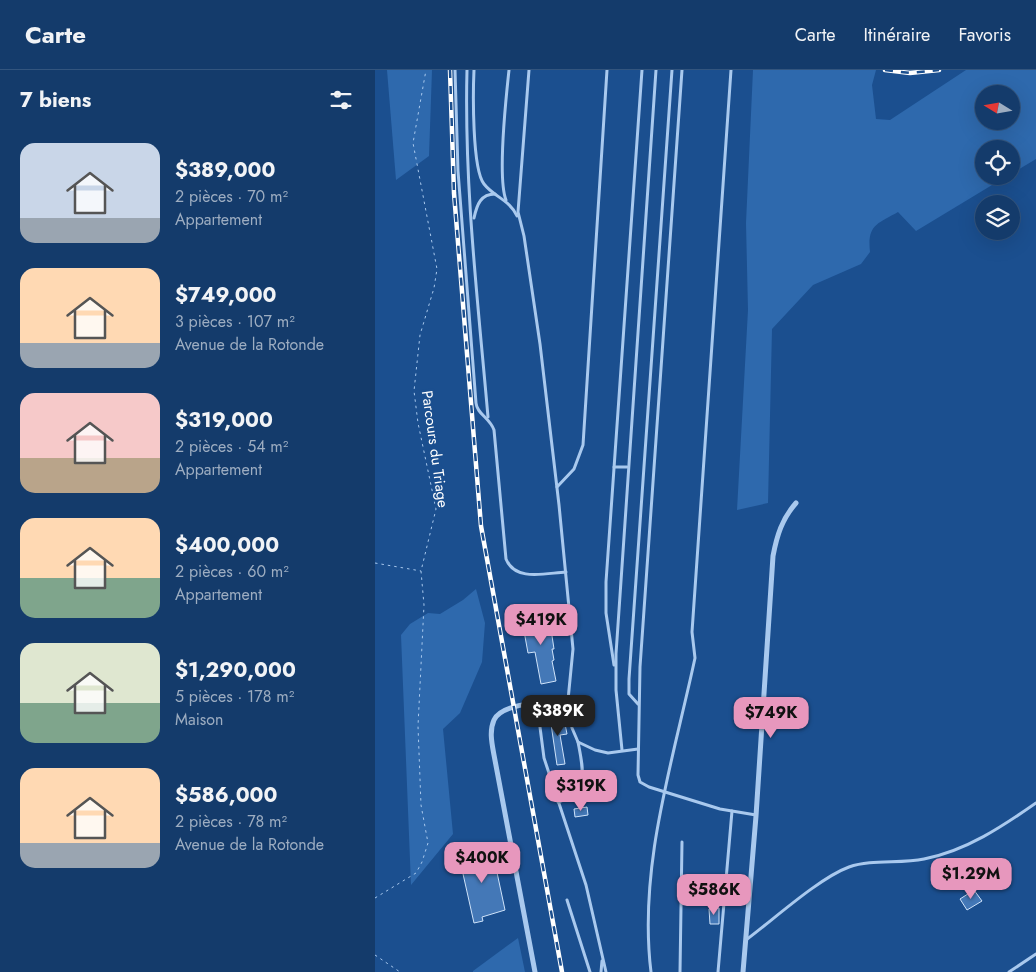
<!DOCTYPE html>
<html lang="fr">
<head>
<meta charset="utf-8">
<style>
  :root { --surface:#143b6b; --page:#214673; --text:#f1f3f6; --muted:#9dadc1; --line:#33557e; --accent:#e797bd }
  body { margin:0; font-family:Jost,sans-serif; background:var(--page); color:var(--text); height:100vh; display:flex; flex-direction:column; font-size:19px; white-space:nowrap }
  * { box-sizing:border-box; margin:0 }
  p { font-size:16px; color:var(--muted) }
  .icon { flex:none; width:28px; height:28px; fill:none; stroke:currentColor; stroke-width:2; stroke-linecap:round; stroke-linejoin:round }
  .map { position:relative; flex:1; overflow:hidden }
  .drawer { display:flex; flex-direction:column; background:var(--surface); width:375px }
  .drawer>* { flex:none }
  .needle { width:32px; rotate:281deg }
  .tools { position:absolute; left:600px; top:15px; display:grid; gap:10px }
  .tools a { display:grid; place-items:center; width:45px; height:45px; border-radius:50%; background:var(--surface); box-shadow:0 5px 20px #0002,0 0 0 1px var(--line); font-size:25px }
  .price { position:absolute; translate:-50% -42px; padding:0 11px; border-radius:10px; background:var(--accent); color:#111; font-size:16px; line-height:32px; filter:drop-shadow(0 1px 2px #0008) }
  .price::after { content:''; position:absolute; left:50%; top:30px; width:15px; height:11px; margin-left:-8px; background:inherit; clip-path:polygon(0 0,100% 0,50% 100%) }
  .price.selected { background:#222; color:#fff }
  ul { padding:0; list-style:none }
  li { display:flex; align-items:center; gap:15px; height:125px; padding:0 20px }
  li span { display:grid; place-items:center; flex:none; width:140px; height:100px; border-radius:15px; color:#555 }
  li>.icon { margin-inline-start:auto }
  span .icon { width:60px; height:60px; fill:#fffc; stroke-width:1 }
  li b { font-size:21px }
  h2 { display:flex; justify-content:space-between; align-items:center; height:60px; padding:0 20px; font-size:21px }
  header { display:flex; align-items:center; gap:30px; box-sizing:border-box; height:70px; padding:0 25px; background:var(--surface); border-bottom:1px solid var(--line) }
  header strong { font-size:24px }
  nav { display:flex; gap:28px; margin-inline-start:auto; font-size:18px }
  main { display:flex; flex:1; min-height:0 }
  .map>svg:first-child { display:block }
  .green { fill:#2e69ad; fill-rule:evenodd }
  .building { fill:#4478b7; stroke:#cfe3fa }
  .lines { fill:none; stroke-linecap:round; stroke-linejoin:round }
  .path { stroke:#a9c9ee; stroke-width:1; stroke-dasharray:2.5 4; stroke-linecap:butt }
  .lane { stroke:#a9c9ee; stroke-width:3 }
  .street { stroke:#a9c9ee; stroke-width:5 }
  .rail-casing { stroke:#fff; stroke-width:4.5 }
  .rail { stroke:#1b4f8f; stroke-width:2.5; stroke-dasharray:8; stroke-linecap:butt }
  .labels { text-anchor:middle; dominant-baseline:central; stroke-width:5; stroke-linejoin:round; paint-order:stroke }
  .street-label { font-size:15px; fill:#fff; stroke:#1b4f8f }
</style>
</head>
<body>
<header>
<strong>Carte</strong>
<nav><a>Carte</a><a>Itinéraire</a><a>Favoris</a></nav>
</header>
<main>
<section class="drawer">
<h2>7 biens<svg class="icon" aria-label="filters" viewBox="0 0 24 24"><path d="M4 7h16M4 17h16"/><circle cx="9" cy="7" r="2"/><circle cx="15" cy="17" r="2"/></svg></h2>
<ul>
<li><span style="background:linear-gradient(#c9d6e8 75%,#9aa5b1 0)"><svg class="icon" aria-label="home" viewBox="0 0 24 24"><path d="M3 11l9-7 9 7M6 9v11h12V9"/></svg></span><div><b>$389,000</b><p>2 pièces · 70 m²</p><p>Appartement</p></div></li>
<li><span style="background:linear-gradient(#ffd9b3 75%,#9aa5b1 0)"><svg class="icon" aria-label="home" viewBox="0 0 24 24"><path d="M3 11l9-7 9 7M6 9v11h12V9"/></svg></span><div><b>$749,000</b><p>3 pièces · 107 m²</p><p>Avenue de la Rotonde</p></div></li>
<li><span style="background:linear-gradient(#f6c9c9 65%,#b9a48a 0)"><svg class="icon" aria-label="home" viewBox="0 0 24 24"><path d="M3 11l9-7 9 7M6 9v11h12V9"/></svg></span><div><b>$319,000</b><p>2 pièces · 54 m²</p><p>Appartement</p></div></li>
<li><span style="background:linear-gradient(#ffd9b3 60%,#7fa58c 0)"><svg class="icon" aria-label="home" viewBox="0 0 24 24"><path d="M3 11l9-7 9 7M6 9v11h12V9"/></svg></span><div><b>$400,000</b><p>2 pièces · 60 m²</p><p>Appartement</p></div></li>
<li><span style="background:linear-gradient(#dfe7d0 60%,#7fa58c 0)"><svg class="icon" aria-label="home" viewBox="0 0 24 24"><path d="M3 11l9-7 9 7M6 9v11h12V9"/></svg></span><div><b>$1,290,000</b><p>5 pièces · 178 m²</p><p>Maison</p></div></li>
<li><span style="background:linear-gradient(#ffd9b3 75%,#9aa5b1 0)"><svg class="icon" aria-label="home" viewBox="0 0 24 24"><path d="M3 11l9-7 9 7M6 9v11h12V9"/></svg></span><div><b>$586,000</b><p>2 pièces · 78 m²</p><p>Avenue de la Rotonde</p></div></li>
</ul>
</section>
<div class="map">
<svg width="661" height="902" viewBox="0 0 661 902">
  <rect width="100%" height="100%" fill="#1b4f8f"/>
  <!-- green -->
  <g class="green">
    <polygon points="12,0 57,0 54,86 21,110"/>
    <path d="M378 0H501L497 15 501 49 515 50 591 0H661V89L636 104V79H609V106H632L541 161 523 142C502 154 492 155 495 182L486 194 438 215 397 259 393 433 362 440 373 240 371 153ZM609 24H636V51H609Z"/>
    <polygon points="101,519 110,553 107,592 85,643 68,659 78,764 36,815 26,565 35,554 53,543 65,544 88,530"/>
    <polygon points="143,868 150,902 98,902 98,901"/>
  </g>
  <!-- building -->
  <g class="building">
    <polygon points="174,546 179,579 177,579 179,590 177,591 181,611 166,614 160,582 153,583 147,550"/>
    <polygon points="188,644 192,664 185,665 190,694 182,695 175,647"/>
    <polygon points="212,737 213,745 200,747 199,739"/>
    <polygon points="117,779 130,840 107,847 108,851 99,853 84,786"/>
    <polygon points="599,820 607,831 592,840 585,829"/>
    <polygon points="344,838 344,854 335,854 334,839"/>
  </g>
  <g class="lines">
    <!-- path -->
    <g class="path">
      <polyline points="0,493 46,501"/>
      <polyline points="0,828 41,803 47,792 53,773 46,735 43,656 49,535 46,501 61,439 43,353 39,321 45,265 59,218 62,199 38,73 51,0"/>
      <polyline points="0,885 25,902"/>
    </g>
    <!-- lane -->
    <g class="lane">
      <path d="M80 0 83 101 101 333C102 344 115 348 119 360L131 489C140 512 171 503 191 502"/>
      <path d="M92 0C89 116 103 232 113 347"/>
      <path d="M99 0C98 22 97 99 109 114 119 127 135 130 142 146"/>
      <polyline points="154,0 143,142 149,166 165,274 184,435 198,579 193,630 197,658 203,672 220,680 233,683 263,679"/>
      <polyline points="307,0 265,597 263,705 265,712 274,717 345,739 381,745"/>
      <path d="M131 130C122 107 131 28 134 0"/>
      <path d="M99 148C102 134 106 124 120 124"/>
      <polyline points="239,397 252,397"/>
      <polyline points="182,417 199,399 208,375 232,0"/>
      <polyline points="239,595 231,543 231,512 267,0"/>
      <polyline points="162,634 169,688 211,815 231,902"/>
      <polyline points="263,634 254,624 254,609 297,0"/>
      <polyline points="247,680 241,620 241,584 281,0"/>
      <path d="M183 732C215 723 208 698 203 672"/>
      <polyline points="192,830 215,902"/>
      <path d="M371 870C398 850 444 808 474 797 497 789 525 794 549 789 591 781 628 756 661 733"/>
      <polyline points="226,902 227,891"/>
      <path d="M276 902C263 797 298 691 320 588L317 562 356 0"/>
      <polyline points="305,902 307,772"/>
      <polyline points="343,902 357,741"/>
      <polyline points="634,902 661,884"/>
    </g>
    <!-- street -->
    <g class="street">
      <path d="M160 902 119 685C117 674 114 661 119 650 127 632 175 632 193 630"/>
      <path d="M368 902 381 746 398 486C402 465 407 449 421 433"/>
    </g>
    <defs>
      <g id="rail">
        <polyline points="75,0 79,123 106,456 187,902"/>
        <polyline points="510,0 535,3 564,0"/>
      </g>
    </defs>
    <!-- rail casing -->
    <use href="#rail" class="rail-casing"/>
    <!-- rail -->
    <use href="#rail" class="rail"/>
  </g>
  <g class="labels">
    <!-- street labels -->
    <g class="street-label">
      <text transform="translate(60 379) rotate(82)">Parcours du Triage</text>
    </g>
  </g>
</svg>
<div class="tools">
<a><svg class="needle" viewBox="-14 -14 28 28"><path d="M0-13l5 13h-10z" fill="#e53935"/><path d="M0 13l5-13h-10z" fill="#9dadc1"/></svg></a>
<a><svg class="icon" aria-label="locate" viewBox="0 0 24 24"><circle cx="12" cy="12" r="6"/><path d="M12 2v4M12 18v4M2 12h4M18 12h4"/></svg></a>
<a><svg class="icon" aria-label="layers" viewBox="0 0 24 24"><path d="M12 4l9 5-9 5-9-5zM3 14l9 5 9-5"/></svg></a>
</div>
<b class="price" style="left:166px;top:576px">$419K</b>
<b class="price selected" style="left:183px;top:667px">$389K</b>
<b class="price" style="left:396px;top:669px">$749K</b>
<b class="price" style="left:206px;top:742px">$319K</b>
<b class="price" style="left:107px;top:814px">$400K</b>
<b class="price" style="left:596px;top:830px">$1.29M</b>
<b class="price" style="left:339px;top:846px">$586K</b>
</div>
</main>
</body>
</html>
